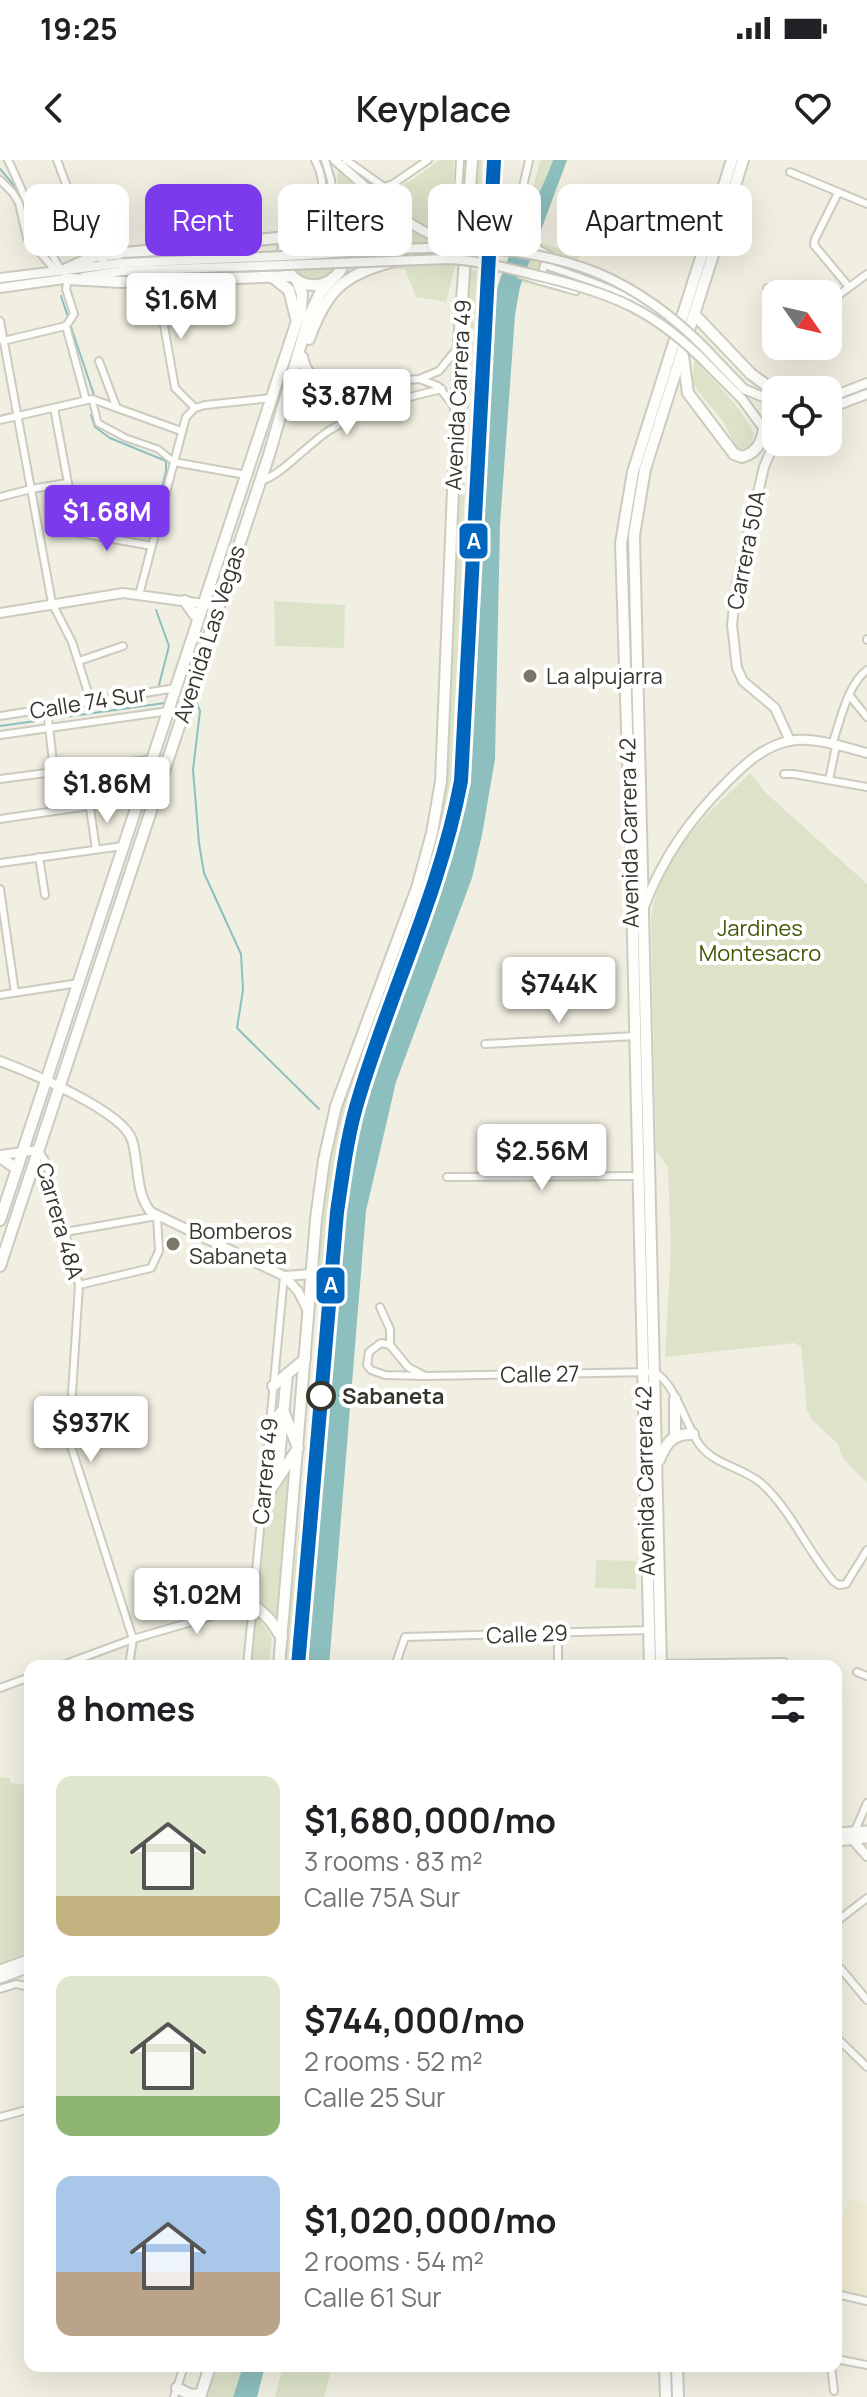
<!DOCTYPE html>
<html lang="en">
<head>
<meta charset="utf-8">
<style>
  :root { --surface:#fff; --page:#f2f2f2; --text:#202124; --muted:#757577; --accent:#7c3aed }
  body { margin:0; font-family:Manrope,sans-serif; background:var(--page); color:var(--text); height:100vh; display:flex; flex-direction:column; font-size:30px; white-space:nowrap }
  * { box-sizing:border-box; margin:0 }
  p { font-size:26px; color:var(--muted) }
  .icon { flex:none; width:44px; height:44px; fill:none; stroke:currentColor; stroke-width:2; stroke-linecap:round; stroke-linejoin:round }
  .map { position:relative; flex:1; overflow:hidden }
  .drawer { position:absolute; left:24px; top:1500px; width:818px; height:712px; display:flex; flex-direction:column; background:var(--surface); border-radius:16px; box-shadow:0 8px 32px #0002 }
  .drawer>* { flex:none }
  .hud { position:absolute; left:24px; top:24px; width:820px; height:72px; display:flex; gap:16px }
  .needle { width:52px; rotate:124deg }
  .tools { position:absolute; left:762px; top:120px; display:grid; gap:16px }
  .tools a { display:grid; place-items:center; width:80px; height:80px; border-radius:16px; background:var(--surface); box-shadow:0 8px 32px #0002; font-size:40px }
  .price { position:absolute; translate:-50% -68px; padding:0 18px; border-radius:8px; background:#fff; color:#222; font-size:26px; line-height:52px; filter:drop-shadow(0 2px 4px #0008) }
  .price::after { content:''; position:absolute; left:50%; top:48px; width:24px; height:18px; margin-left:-12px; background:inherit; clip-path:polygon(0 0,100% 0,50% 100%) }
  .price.current { background:var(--accent); color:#fff }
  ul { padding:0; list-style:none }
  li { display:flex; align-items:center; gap:24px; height:200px; padding:0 32px }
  li span { display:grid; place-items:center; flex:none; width:224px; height:160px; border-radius:16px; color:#555 }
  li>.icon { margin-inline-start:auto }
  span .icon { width:96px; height:96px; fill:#fffc; stroke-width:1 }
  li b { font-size:34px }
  h2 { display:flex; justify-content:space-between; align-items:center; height:96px; padding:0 32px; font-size:34px }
  .tag { padding:0 28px; border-radius:16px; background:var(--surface); box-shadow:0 8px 32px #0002; font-size:28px; line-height:72px }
  .tag.current { background:var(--accent); color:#fff }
  .status { display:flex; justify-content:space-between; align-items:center; height:56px; padding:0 40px; background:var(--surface); direction:ltr }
  .status svg { height:22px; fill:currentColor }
  header { display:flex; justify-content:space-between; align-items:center; height:104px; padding:0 32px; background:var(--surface); font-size:36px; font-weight:600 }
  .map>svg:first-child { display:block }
  .built { fill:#efebd3 }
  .green { fill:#dce3c9 }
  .water { fill:#8ebfbf }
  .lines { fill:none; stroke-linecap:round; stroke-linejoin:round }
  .stream { stroke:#8ebfbf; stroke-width:2 }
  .pedestrian-casing { stroke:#cdcbc0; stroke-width:9 }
  .minor-casing { stroke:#cdcbc0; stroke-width:10 }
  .tertiary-casing { stroke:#cdcbc0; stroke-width:12 }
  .secondary-casing { stroke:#cdcbc0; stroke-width:13 }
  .primary-casing { stroke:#cdcbc0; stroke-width:14 }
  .trunk-casing { stroke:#cdcbc0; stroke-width:14 }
  .pedestrian { stroke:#fdfdfa; stroke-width:5 }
  .minor { stroke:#fdfdfa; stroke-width:6 }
  .tertiary { stroke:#fdfdfa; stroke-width:8 }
  .secondary { stroke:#fdfdfa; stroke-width:9 }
  .primary { stroke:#fdfdfa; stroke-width:10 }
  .trunk { stroke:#fdfdfa; stroke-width:10 }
  .rail { stroke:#d9d9d4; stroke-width:2; stroke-dasharray:4 8; stroke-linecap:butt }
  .tertiary-bridge-casing { stroke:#cdcbc0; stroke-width:12; stroke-linecap:butt }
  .tertiary-bridge { stroke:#fdfdfa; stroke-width:8 }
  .metro-1-casing { stroke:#fff; stroke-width:20 }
  .metro-1 { stroke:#0065bd; stroke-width:14 }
  .poi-dot { fill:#79776b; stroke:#fff; stroke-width:3 }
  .stop-dot { fill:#fff; stroke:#38362c; stroke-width:4 }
  .labels { text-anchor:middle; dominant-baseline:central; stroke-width:8; stroke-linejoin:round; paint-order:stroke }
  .street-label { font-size:22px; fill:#38362c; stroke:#fff }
  .poi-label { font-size:22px; fill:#38362c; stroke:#fff; text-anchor:start }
  .park-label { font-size:22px; fill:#425807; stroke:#fff }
  .stop-label { font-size:22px; font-weight:bold; fill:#38362c; stroke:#fff; text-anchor:start }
  .line-badge { stroke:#fff; stroke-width:3 }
  .badge-label { font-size:22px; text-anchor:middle; font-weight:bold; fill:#fff }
</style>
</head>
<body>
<div class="status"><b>19:25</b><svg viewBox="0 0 49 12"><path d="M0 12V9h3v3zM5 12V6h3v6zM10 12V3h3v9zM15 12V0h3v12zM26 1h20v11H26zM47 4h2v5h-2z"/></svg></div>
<header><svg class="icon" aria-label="back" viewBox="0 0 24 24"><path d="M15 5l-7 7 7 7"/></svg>Keyplace<svg class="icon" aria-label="heart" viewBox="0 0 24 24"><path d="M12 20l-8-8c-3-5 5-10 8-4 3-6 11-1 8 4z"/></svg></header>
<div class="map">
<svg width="867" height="2237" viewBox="0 0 867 2237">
  <rect width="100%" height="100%" fill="#f1efe1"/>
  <!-- built -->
  <polygon class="built" points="850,2039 867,2045 867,2135 836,2128 836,2070"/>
  <!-- green -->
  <g class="green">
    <path d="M440 0H454L451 69 456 103 446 142 416 137 405 109H346C359 88 341 72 338 52 336 39 338 25 338 11L367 37 374 27C399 36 420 13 440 0Z"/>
    <polygon points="477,0 482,0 479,80 471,79"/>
    <polygon points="540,0 553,0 538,36 525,61"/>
    <circle cx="314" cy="93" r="25"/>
    <polygon points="537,82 580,95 567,134 522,122"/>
    <path d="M468 110 477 111 465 320 454 610C448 650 441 690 428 729 405 802 370 872 351 946 334 1011 329 1079 323 1145H316C321 1078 323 1010 343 945 368 864 407 786 430 704 441 667 445 628 449 590Z"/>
    <path d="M694 200C715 223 742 246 754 275L750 288 743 292 737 289 723 261 697 230 693 222Z"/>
    <polygon points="274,441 345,445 344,488 275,486"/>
    <path d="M750 613 766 633 867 724V1323L844 1300 837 1283 811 1259 807 1250 801 1186 794 1183 665 1197 671 1088 668 1007 656 991 651 756C662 691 705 657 750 613Z"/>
    <polygon points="292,1305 276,1461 256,1441 265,1342"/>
    <polygon points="303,1327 306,1327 292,1506 284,1506"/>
    <polygon points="596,1400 636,1401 636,1429 595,1428"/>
    <polygon points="255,1454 272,1477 269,1506 250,1506"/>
    <polygon points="0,1617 10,1618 10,1623 30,1625 30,1791 0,1803"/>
    <polygon points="215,2206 243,2206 233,2237 205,2237"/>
    <polygon points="283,2206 332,2206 324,2237 275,2237"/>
  </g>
  <!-- water -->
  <g class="water">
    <path d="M553 0H567L520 127 515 155 500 365 495 599 482 675 472 718 396 922 366 1051 329 1506H308L340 1094C347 1036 354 978 372 922 401 832 445 746 462 652 475 585 472 515 474 447 476 377 479 306 485 235 488 206 487 174 493 145 504 93 535 49 553 0Z"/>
    <polygon points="243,2206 265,2206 257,2237 233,2237"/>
  </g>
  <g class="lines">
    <!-- stream -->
    <g class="stream">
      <polyline points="0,9 17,29 25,45 30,68 45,91"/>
      <polyline points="61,136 68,157"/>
      <polyline points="71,167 94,235"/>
      <polyline points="91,255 95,267 110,278 166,301 166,311 149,381"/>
      <polyline points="142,412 147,388"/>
      <polyline points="156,450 169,486 159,525"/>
      <polyline points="191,541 197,544 200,551 193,610 199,683 204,713 241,794 243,830 237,868 319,949"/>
      <polyline points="0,566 165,543"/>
    </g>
    <defs>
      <polyline id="pedestrian" points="92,239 98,263 126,278 158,289 174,302"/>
      <g id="minor">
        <path d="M8 0C26 37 39 75 61 110"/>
        <polyline points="57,0 90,88 107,105"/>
        <polyline points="325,0 331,20 335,71"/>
        <polyline points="346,0 384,27 393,24 428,0"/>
        <polyline points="460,0 457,50 464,79"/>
        <path d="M529 0C525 23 509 63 529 82 535 88 543 92 551 96"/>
        <polyline points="790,12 867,44"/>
        <polyline points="0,20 13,33 19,43 27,78 56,111"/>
        <polyline points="838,33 815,79 814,85 849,127"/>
        <path d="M311 63C323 41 327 23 315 0"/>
        <polyline points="521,115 576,131"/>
        <polyline points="156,120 175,228 195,248"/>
        <path d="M540 121 544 105C591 120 632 136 672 163"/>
        <polyline points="767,128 776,140"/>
        <polyline points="828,143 867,114"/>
        <polyline points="0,161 52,443 72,482 91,542"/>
        <polyline points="66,166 86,240"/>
        <polyline points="66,166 74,154 66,129 68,119"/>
        <polyline points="3,181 66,166"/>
        <polyline points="771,184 776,181"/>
        <polyline points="99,201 116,246"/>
        <polyline points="291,213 307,224 321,227"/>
        <polyline points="422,220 438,226 455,248"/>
        <polyline points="285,236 328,227 419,219 439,211 456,190"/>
        <polyline points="54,248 77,371"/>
        <polyline points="0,260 92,239 181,271"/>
        <polyline points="174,302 246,315"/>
        <path d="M260 321C280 317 310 282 330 270 365 248 403 238 442 229"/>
        <polyline points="0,337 31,329 67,323"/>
        <polyline points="63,370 152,386"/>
        <polyline points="139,435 186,257 195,248 205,245 272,238"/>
        <polyline points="867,479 867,480"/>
        <polyline points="79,501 123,486"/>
        <polyline points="850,536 867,557"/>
        <polyline points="47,549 54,611"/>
        <polyline points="0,556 176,528"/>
        <polyline points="0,575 169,551"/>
        <path d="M832 585C840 562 847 525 867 510"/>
        <polyline points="84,607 96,689"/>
        <polyline points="784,614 794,614 867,627"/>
        <polyline points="0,619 153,599"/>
        <polyline points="829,620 836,586"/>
        <polyline points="0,659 89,646"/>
        <polyline points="39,697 45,735"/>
        <polyline points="0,703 123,686"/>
        <polyline points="0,729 15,833"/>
        <polyline points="0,835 79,823"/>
        <polyline points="485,884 635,876"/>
        <polyline points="39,991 46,1002 79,1125 69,1280 133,1479 129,1506"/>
        <polyline points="447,1017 638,1016"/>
        <polyline points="65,1072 157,1056 159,1091 151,1108 79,1125"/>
        <polyline points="380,1147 390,1169 390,1185"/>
        <polygon points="381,1183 390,1185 408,1207 425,1216 385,1215 371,1210 367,1205 369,1192"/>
        <path d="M425 1216 654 1212C674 1221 686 1265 699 1284 714 1305 742 1307 761 1323 792 1351 807 1391 834 1422L839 1425 846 1424 867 1390"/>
        <polyline points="558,1473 558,1506"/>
        <polyline points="661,1504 784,1502"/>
        <polyline points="60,1506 133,1479 253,1444"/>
        <polyline points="247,1506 284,1116"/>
        <polyline points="395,1506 405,1477 649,1470"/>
        <polyline points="857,1512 867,1516"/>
        <polyline points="0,1528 30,1517"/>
        <polyline points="854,1673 867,1643"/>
        <polyline points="836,1762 867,1738"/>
        <polyline points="836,1803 867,1840"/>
        <polyline points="0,1829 16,1824 30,1827"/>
        <polyline points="836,1877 867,1907"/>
        <polyline points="0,1957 30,1949"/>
        <polyline points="836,2134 867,2141"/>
        <polyline points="836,2199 867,2205"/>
        <polyline points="831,2206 834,2231"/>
        <polyline points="174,2237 184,2206"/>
      </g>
      <g id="tertiary">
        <polyline points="335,0 362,24"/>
        <polyline points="84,117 122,111"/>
        <polyline points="0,118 122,103"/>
        <polyline points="0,128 71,118"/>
        <polyline points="718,202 744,229 768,239"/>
        <polyline points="712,209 742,239 764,269 776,274"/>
        <polyline points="828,238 867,223"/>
        <polyline points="828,249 867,234"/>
        <polyline points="776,279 764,307 736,427 732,465 737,508 743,521 775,548 790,581"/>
        <polyline points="0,453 123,433 219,446"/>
        <path d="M644 747C663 697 690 659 728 621 746 603 763 587 789 581 813 576 844 587 867 593"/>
        <path d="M0 901C29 912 123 951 132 980 139 1002 135 1034 151 1052L284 1116 298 1131 308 1151"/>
        <polyline points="0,995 38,990"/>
        <polyline points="284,1116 312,1114"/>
        <polyline points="852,1679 867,1696"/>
      </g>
      <g id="secondary">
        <polyline points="836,1673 867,1671"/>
        <polyline points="836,1681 867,1678"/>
        <polyline points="0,1810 30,1799"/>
        <polyline points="0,1818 30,1807"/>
      </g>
      <g id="primary">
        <circle cx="314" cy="94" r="31"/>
        <polyline points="64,110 95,96 287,77"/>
        <polyline points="271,116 289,130 296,158"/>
        <polyline points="68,119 122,122 292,116"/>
        <path d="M309 179C326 132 342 115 391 102"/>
        <path d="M302 197C305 213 314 220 328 227"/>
        <polyline points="185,441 198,459"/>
        <polyline points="0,997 17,1009"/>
        <polyline points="0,1060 301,149 302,134 297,120"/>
        <polyline points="0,1106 269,295 309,156 320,133 332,119"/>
      </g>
      <g id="trunk">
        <polyline points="694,154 751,214 776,232"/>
        <path d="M683 196 688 233 734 294 742 297C757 293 762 282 764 269"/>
        <polyline points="273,1226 305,1199"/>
        <polyline points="675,1239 675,1276"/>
        <path d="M659 1300C666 1283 673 1273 693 1274"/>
        <polyline points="277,1319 287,1214"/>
        <polyline points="263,1341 298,1288 283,1250 270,1265"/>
        <polyline points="253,1444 270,1460 282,1478"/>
        <polyline points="279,1506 316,1059 324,1000 336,946 417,728 432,673 441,621 459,183 472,0"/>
        <polyline points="650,1506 631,692 621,383 633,312 732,0"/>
        <polyline points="661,1506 634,375 645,309 743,0"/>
        <polyline points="665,2206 666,2237"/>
        <polyline points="677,2206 678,2237"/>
        <polyline points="177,2228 191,2235 201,2234"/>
        <polyline points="200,2237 210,2206"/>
      </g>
    </defs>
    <!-- pedestrian casing -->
    <use href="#pedestrian" class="pedestrian-casing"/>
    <!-- minor casing -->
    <use href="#minor" class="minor-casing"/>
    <!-- tertiary casing -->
    <use href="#tertiary" class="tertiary-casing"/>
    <!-- secondary casing -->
    <use href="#secondary" class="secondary-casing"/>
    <!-- primary casing -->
    <use href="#primary" class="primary-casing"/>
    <!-- trunk casing -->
    <use href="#trunk" class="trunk-casing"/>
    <!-- pedestrian -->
    <use href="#pedestrian" class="pedestrian"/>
    <!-- minor -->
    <use href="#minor" class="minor"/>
    <!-- tertiary -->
    <use href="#tertiary" class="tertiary"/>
    <!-- secondary -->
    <use href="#secondary" class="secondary"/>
    <!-- primary -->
    <use href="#primary" class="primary"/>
    <!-- trunk -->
    <use href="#trunk" class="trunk"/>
    <!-- rail -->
    <g class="rail">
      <polyline points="481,105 484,150"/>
      <polyline points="473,264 481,208"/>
    </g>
    <defs>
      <g id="tertiary-bridge">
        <path d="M362 24C397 54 416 73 461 86"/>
        <path d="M122 103C183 100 244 98 305 95 405 89 520 74 613 120 653 140 688 169 718 202"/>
        <path d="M122 111 447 99C476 100 503 107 531 114 610 132 655 149 712 209"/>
      </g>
    </defs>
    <!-- tertiary-bridge casing -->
    <use href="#tertiary-bridge" class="tertiary-bridge-casing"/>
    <!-- tertiary-bridge -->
    <use href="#tertiary-bridge" class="tertiary-bridge"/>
    <defs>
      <path id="metro-1" d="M298 1506 337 1052C343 1013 347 975 359 937 391 830 440 732 461 621L494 0"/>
    </defs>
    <!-- metro-1 casing -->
    <use href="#metro-1" class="metro-1-casing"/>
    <!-- metro-1 -->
    <use href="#metro-1" class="metro-1"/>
  </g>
  <!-- markers -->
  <g class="poi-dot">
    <circle cx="530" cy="516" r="8"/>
    <circle cx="173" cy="1084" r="8"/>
  </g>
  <circle class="stop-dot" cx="321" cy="1236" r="13"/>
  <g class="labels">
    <!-- street labels -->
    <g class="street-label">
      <text transform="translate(458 235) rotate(-87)">Avenida Carrera 49</text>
      <text transform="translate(746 390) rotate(-79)">Carrera 50A</text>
      <text transform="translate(209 474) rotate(-72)">Avenida Las Vegas</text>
      <text transform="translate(88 542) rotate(-9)">Calle 74 Sur</text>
      <text transform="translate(629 673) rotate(-91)">Avenida Carrera 42</text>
      <text transform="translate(60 1061) rotate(74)">Carrera 48A</text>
      <text transform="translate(540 1214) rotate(-1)">Calle 27</text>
      <text transform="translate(265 1311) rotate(-85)">Carrera 49</text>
      <text transform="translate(645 1321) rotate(-91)">Avenida Carrera 42</text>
      <text transform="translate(527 1474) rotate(-2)">Calle 29</text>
    </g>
    <!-- poi labels -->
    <g class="poi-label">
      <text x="546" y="516">La alpujarra</text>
      <text x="189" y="1071">Bomberos<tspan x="189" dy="25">Sabaneta</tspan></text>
    </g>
    <!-- park labels -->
    <g class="park-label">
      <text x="760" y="768">Jardines<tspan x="760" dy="25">Montesacro</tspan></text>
    </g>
    <!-- stop labels -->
    <g class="stop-label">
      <text x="342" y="1236">Sabaneta</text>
    </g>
  </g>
  <g class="line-badge">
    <rect x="458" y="362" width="31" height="38" rx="8" fill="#0065bd"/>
    <rect x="315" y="1106" width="31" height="39" rx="8" fill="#0065bd"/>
  </g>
  <g class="badge-label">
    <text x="474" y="389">A</text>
    <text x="331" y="1133">A</text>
  </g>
</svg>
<div class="tools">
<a><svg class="needle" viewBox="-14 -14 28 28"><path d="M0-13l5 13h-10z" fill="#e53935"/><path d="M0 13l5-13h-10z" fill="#757577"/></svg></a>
<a><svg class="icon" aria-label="locate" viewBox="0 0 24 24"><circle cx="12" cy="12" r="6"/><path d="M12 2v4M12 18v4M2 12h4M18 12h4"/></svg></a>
</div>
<b class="price" style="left:181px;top:181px">$1.6M</b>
<b class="price" style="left:347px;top:277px">$3.87M</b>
<b class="price current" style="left:107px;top:393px">$1.68M</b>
<b class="price" style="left:107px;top:665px">$1.86M</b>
<b class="price" style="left:559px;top:865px">$744K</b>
<b class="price" style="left:542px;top:1032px">$2.56M</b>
<b class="price" style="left:91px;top:1304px">$937K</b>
<b class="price" style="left:197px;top:1476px">$1.02M</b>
<div class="hud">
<a class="tag">Buy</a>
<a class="tag current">Rent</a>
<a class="tag">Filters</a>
<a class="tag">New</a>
<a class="tag">Apartment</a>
</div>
<section class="drawer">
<h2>8 homes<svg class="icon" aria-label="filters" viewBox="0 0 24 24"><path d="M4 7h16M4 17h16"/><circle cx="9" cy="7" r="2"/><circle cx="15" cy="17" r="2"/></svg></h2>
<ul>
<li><span style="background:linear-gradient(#dfe7d0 75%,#c2b280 0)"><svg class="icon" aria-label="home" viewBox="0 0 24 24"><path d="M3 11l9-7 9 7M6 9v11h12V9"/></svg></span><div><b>$1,680,000/mo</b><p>3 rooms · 83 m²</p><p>Calle 75A Sur</p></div></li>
<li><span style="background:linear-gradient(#dfe7d0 75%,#8fb573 0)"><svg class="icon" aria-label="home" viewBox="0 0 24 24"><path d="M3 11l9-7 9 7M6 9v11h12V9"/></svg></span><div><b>$744,000/mo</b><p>2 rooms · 52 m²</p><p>Calle 25 Sur</p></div></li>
<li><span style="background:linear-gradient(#a9c7e8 60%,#b9a48a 0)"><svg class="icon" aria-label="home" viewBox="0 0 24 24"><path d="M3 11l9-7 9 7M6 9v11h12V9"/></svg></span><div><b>$1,020,000/mo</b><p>2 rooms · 54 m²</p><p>Calle 61 Sur</p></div></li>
</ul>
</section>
</div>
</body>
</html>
